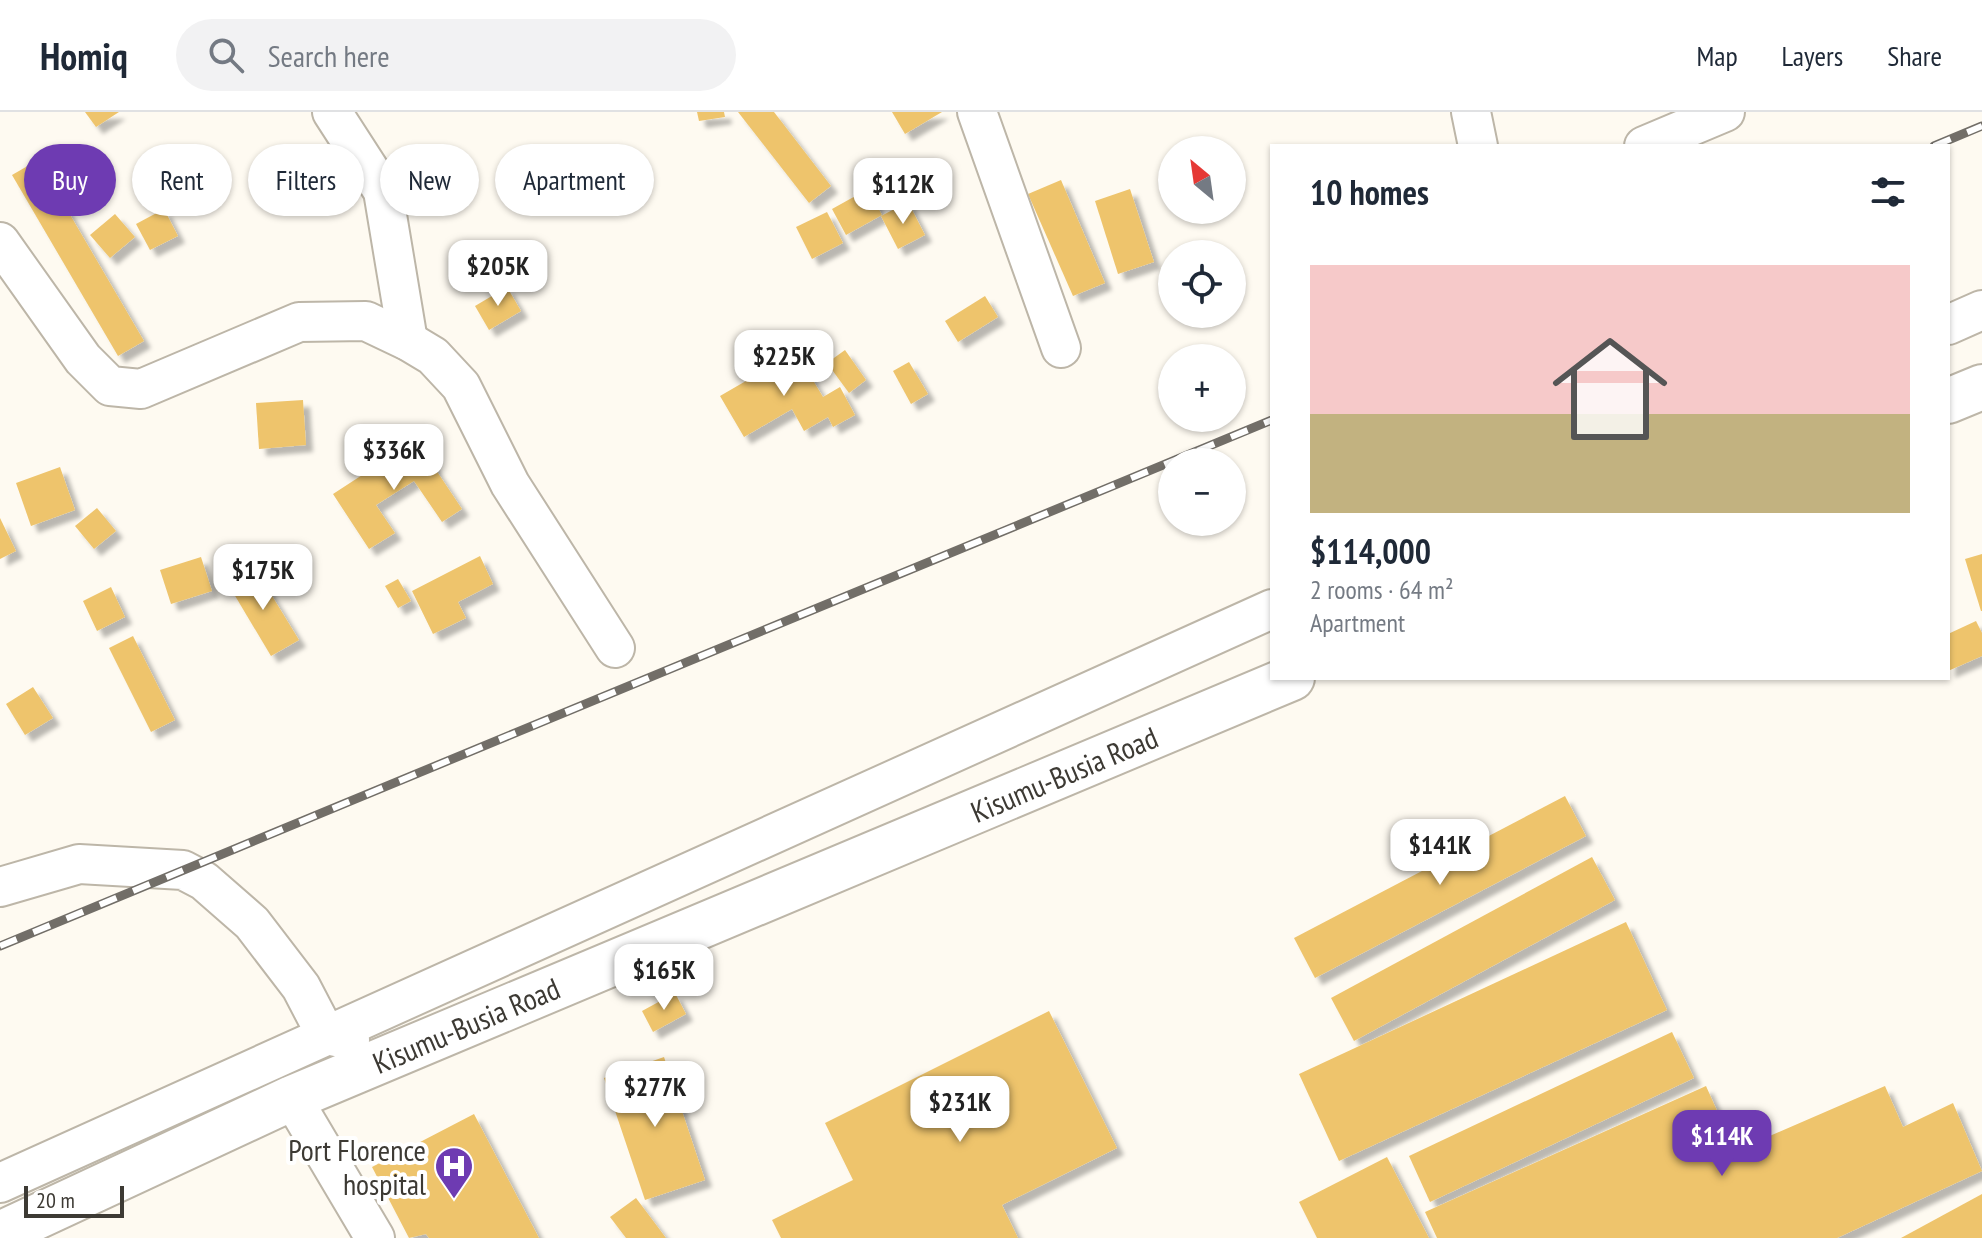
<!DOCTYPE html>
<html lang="en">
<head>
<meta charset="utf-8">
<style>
  :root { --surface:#fff; --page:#f2f2f3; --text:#1f2937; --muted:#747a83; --line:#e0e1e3; --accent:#6e3bb2 }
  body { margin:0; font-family:"PT Sans Narrow",sans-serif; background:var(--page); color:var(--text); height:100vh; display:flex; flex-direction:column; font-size:30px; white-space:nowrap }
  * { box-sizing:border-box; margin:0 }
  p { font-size:26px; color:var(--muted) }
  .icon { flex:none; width:44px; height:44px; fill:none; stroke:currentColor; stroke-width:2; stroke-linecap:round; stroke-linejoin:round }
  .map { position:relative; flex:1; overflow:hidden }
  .sheet { position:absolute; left:1270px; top:32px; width:680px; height:536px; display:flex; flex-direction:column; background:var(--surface); border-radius:0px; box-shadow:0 2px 6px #0004 }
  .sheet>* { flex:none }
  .top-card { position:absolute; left:24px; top:32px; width:760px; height:72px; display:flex; gap:16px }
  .needle { width:52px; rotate:331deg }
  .tools { position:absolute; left:1158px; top:24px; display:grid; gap:16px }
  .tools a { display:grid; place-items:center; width:88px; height:88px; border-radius:50%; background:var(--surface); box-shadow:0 2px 6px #0004; font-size:40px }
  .scale { position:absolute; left:24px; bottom:20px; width:100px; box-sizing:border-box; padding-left:8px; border:4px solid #3d3a34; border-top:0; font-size:22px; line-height:28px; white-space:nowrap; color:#3d3a34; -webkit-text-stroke:6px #fff; paint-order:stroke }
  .price { position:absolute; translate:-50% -68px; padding:0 18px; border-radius:16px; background:#fff; color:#222; font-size:26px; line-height:52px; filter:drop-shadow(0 2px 4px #0008) }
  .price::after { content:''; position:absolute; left:50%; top:48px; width:24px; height:18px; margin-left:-12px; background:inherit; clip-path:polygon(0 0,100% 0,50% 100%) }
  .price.current { background:var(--accent); color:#fff }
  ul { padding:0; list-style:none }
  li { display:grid; align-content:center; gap:16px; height:424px; padding:0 40px }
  li span { display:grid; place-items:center; height:248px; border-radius:0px; color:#555 }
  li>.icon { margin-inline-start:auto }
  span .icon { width:144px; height:144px; fill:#fffc; stroke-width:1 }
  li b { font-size:34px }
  h2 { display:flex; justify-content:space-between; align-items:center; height:96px; padding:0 40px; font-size:34px }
  .chip { padding:0 28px; border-radius:36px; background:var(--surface); box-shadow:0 2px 6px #0004; font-size:28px; line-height:72px }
  .chip.current { background:var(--accent); color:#fff }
  header { display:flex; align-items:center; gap:48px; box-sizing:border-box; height:112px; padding:0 40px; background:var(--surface); border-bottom:2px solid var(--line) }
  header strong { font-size:38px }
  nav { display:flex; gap:44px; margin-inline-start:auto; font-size:28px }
  .search { width:560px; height:72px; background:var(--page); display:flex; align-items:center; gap:20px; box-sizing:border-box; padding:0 28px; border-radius:44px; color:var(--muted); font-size:30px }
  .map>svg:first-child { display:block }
  .building { fill:#eec46c; filter:url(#shadow) }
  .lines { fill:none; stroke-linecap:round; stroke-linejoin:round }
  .minor-casing { stroke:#bdb6a8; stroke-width:42 }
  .highway-casing { stroke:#bdb6a8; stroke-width:48 }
  .minor { stroke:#fff; stroke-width:38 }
  .highway { stroke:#fff; stroke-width:44 }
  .rail-casing { stroke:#726e68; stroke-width:9 }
  .rail { stroke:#fff; stroke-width:6; stroke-dasharray:18; stroke-linecap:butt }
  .labels { text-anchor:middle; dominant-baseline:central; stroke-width:8; stroke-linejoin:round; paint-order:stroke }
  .street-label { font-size:30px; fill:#3d3a34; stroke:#fff }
  .poi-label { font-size:30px; fill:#3d3a34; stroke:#fff; text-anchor:end }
</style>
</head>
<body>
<header>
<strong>Homiq</strong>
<div class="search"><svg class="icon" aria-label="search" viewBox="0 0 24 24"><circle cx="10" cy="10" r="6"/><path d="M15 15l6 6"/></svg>Search here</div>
<nav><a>Map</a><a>Layers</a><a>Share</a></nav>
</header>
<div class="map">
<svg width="1982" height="1126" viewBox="0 0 1982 1126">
  <defs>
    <filter id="shadow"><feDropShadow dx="7" dy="7" stdDeviation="2" flood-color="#0004"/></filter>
  </defs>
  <rect width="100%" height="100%" fill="#fefaf1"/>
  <!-- building -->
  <g class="building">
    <polygon points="85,0 119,0 96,15"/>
    <polygon points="697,0 724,0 725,5 699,9"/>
    <polygon points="738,0 774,0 831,74 809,91"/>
    <polygon points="892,0 942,0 905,22"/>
    <polygon points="38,48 144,229 118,244 12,63"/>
    <polygon points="1061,68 1105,171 1073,184 1028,82"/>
    <polygon points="868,77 882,103 846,123 832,97"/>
    <polygon points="1130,77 1154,150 1118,162 1095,89"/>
    <polygon points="908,90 925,123 898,137 881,104"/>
    <polygon points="164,97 178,124 150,138 136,112"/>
    <polygon points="827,100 843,131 812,147 796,115"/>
    <polygon points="115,102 135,125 110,146 90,123"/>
    <polygon points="507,175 521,199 489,218 475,194"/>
    <polygon points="985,184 998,205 958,230 945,209"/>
    <polygon points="845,238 866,268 849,281 827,251"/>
    <polygon points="796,240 823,285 840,275 855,303 833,315 828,305 804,319 792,297 744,325 720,284"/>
    <polygon points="909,250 928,282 911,292 893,259"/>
    <polygon points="303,288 306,333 259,337 256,291"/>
    <polygon points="416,328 462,397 442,410 414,369 376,393 395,421 369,437 333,382"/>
    <polygon points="60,355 75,398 31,414 16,371"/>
    <polygon points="97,396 116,419 94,437 75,414"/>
    <polygon points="0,406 16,439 0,447"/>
    <polygon points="1982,442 1982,499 1981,499 1965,447"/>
    <polygon points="480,444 493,472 458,490 466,506 433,522 412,479"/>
    <polygon points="201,445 212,479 171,492 160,458"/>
    <polygon points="255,456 299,528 271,544 228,472"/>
    <polygon points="398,467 411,489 398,496 385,474"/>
    <polygon points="111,475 125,505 97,519 83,489"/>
    <polygon points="1976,509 1982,521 1982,544 1948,559 1948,522"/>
    <polygon points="133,524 175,608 151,620 109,536"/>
    <polygon points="33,575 53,606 25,623 6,592"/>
    <polygon points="1565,684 1586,724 1315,866 1294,826"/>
    <polygon points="1592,745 1615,788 1354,929 1331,886"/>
    <polygon points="1626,810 1667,898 1339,1049 1299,962"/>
    <polygon points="675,881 686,902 653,920 642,899"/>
    <polygon points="1049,899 1117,1036 1002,1093 1018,1126 781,1126 772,1108 853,1068 825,1011"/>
    <polygon points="1672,920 1694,966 1430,1090 1409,1044"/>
    <polygon points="664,945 705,1068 645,1088 604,966"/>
    <polygon points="1706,974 1735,1039 1885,974 1903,1015 1953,991 1982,1059 1837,1126 1437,1126 1425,1100"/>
    <polygon points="474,1002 539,1126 429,1126 426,1122 409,1126 372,1055"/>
    <polygon points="1387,1045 1429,1126 1317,1126 1299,1090"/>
    <polygon points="1982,1082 1982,1126 1901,1126"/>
    <polygon points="636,1086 666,1126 626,1126 610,1105"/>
  </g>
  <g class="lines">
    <defs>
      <g id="minor">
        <polyline points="332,0 383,79 408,229"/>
        <polyline points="977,0 1061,236"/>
        <polyline points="1471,0 1478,34"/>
        <polyline points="1644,34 1725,0"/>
        <polyline points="0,130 83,247 110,274 141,277 299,210 366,209 408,229 433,244 461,274 510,372 615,536"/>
        <polyline points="1948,213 1982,198"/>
        <polyline points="0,775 79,752 183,758 204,769 252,811 301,875 326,923 350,928"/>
        <polyline points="292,986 375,1126"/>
        <polyline points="0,1071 1272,497"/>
      </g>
      <g id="highway">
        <polyline points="1948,289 1982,275"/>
        <polyline points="0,1122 292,986 1292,566"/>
      </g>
    </defs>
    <!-- minor casing -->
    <use href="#minor" class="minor-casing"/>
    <!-- highway casing -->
    <use href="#highway" class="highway-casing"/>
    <!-- minor -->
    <use href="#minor" class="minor"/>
    <!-- highway -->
    <use href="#highway" class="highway"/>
    <defs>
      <g id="rail">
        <polyline points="1934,34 1982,14"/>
        <polyline points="0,834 1272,308"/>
      </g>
    </defs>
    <!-- rail casing -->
    <use href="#rail" class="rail-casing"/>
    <!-- rail -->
    <use href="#rail" class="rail"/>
  </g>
  <!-- icons -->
  <defs>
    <symbol id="hospital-pin" viewBox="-11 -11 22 30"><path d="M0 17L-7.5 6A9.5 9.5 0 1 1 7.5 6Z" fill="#6e3bb2" stroke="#fff"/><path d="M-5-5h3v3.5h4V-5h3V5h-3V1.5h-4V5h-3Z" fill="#fff"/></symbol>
  </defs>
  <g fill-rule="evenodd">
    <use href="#hospital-pin" x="432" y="1032" width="44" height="60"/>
  </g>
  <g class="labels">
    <!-- street labels -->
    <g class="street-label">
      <text transform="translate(1064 662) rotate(-23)">Kisumu-Busia Road</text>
      <text transform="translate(466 913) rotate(-23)">Kisumu-Busia Road</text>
    </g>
    <!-- poi labels -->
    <g class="poi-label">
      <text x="426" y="1037">Port Florence<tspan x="426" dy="34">hospital</tspan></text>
    </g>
  </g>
</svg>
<div class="tools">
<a><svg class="needle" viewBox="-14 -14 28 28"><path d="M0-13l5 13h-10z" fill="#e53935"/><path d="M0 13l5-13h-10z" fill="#747a83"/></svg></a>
<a><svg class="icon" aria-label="locate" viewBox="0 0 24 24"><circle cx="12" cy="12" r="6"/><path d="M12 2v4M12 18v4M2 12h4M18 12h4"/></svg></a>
<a>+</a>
<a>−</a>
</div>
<div class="scale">20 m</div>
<b class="price" style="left:903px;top:114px">$112K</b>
<b class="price" style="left:498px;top:196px">$205K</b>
<b class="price" style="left:784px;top:286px">$225K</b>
<b class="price" style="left:394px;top:380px">$336K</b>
<b class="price" style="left:263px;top:500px">$175K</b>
<b class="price" style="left:1440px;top:775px">$141K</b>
<b class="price" style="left:664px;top:900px">$165K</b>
<b class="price" style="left:655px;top:1017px">$277K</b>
<b class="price" style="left:960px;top:1032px">$231K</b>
<b class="price current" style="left:1722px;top:1066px">$114K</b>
<div class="top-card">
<a class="chip current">Buy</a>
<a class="chip">Rent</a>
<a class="chip">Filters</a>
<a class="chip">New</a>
<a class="chip">Apartment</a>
</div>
<section class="sheet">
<h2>10 homes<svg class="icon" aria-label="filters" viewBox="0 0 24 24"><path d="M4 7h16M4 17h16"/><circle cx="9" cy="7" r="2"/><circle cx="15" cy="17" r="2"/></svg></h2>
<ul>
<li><span style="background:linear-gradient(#f6c9c9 60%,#c2b280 0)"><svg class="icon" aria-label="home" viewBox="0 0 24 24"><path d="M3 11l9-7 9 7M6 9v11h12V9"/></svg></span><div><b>$114,000</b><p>2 rooms · 64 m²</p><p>Apartment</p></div></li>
</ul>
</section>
</div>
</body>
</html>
